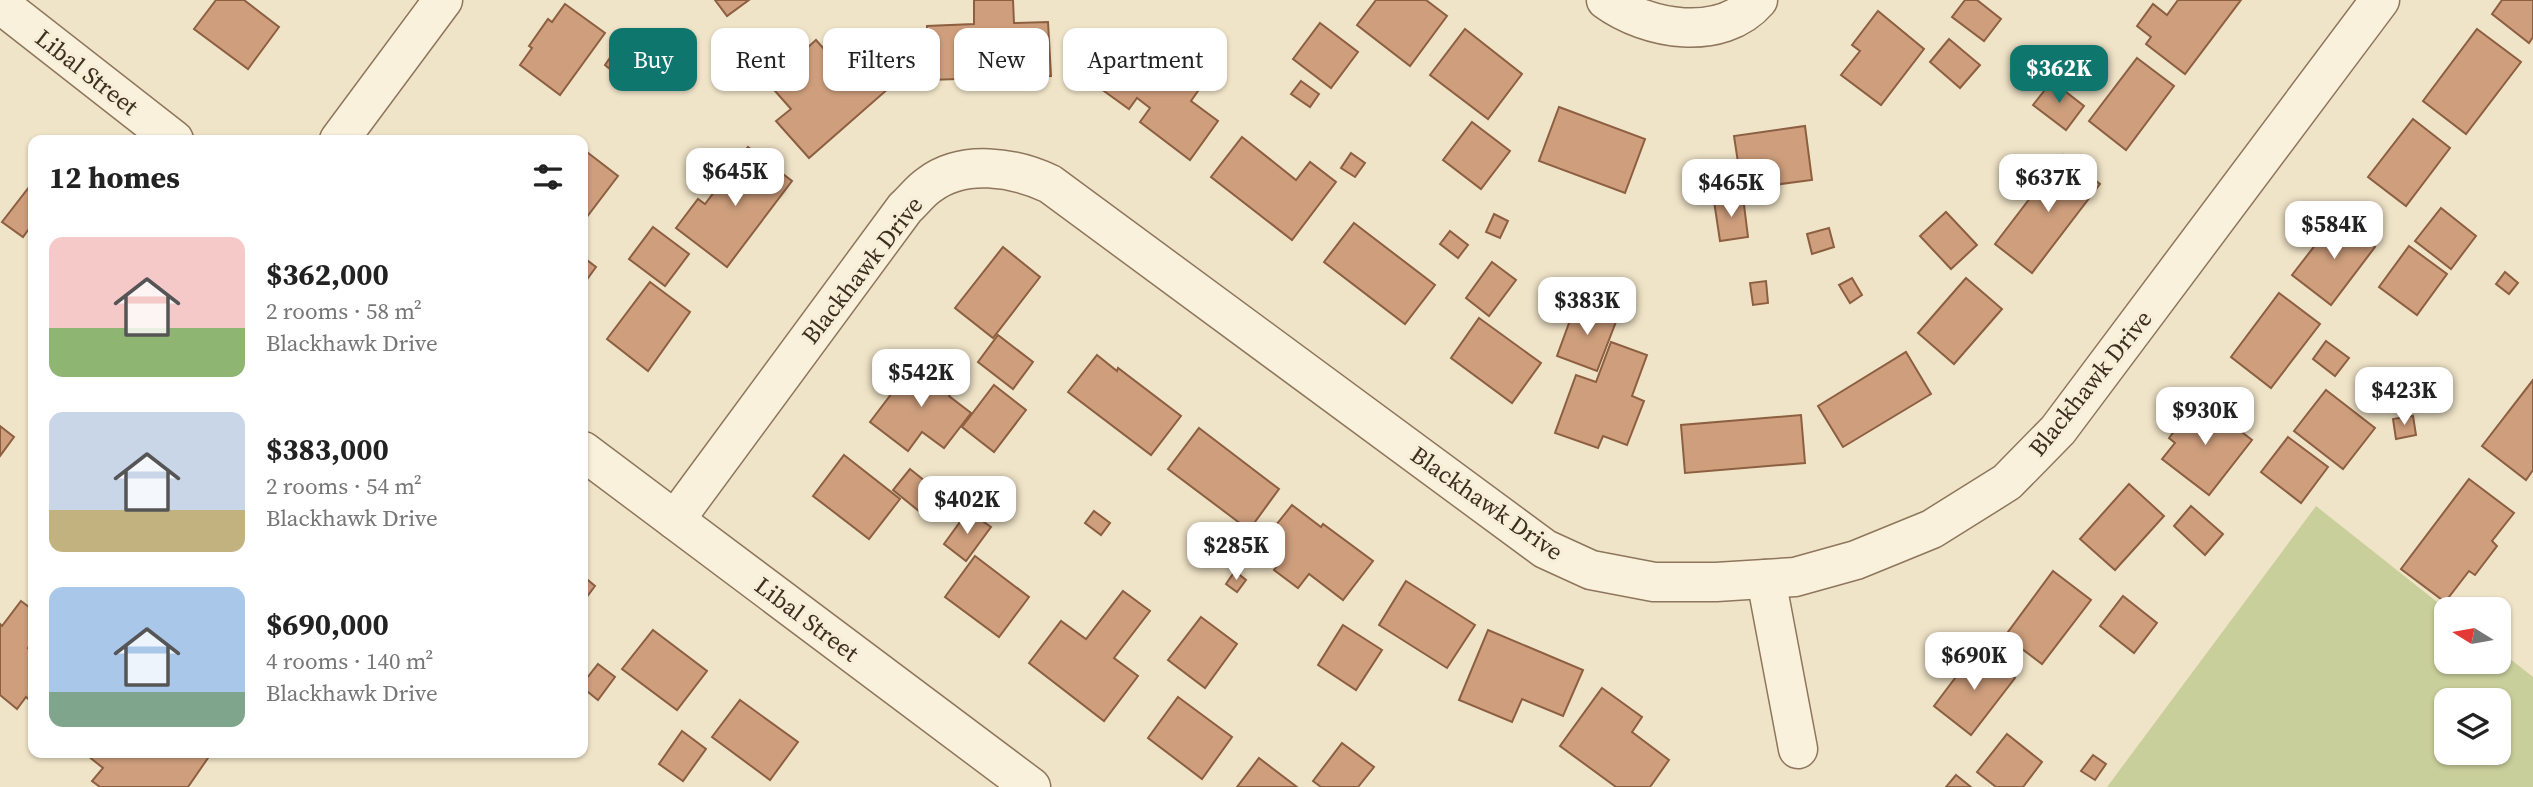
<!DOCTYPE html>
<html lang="en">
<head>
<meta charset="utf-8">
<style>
  :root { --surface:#fff; --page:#f6f6f6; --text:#222; --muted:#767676; --accent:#0f766e }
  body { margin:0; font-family:"Source Serif 4",serif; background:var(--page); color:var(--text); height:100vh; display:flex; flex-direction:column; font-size:26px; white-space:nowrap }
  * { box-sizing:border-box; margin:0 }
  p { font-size:23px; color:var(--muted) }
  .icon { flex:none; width:38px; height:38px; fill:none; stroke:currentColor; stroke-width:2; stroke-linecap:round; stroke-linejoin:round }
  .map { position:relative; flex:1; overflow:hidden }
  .panel { position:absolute; left:28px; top:135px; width:560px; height:623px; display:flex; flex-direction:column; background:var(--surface); border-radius:14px; box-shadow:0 2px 5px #0004 }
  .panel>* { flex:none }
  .banner { position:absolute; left:609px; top:28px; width:665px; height:63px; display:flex; gap:14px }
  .needle { width:46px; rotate:281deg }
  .fabs { position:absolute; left:2434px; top:597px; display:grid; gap:14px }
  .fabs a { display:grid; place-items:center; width:77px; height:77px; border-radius:14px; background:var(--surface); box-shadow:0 2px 5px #0004; font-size:35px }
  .price { position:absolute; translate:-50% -60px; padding:0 16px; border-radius:14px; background:#fff; color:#222; font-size:23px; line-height:46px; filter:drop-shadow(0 2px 4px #0008) }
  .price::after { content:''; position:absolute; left:50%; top:42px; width:21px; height:16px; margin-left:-10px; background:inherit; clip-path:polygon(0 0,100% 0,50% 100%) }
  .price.on { background:var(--accent); color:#fff }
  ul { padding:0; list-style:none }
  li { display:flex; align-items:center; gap:21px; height:175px; padding:0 21px }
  li span { display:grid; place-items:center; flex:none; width:196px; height:140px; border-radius:14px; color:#555 }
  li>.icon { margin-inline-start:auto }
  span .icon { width:84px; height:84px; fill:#fffc; stroke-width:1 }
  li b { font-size:30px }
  h2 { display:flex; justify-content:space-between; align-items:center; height:84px; padding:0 21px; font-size:30px }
  .chip { padding:0 24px; border-radius:14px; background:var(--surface); box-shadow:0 2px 5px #0004; font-size:24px; line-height:63px }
  .chip.on { background:var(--accent); color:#fff }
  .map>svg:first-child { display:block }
  .green { fill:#c9cf9b; fill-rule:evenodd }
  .building { fill:#cf9f7d; stroke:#8d5f41; stroke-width:2 }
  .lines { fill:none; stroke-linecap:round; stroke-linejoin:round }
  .minor-casing { stroke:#8d765c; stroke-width:41 }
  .minor { stroke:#faf1dc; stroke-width:38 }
  .labels { text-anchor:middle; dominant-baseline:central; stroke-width:6; stroke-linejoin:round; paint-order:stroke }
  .street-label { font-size:24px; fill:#3d2e20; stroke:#f7eed8 }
</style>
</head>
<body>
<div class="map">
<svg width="2533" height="787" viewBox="0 0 2533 787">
  <rect width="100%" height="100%" fill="#f0e4c8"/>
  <!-- green -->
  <path class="green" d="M2316 506 2446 609V662H2499V650L2533 677V787H2107ZM2446 700H2499V752H2446Z"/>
  <!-- building -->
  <g class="building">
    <polygon points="216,0 244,0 279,27 248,69 194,29"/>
    <polygon points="715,0 749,0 727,16"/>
    <polygon points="974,0 1013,0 1014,23 1048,22 1051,76 929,80 927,26 974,24"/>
    <polygon points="1376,0 1426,0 1447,16 1410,66 1357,25"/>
    <polygon points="1965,0 1977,0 2001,19 1984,41 1952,17"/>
    <polygon points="2178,0 2241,0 2185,74 2146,44 2151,37 2137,26 2153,4 2167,15"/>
    <polygon points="2502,0 2533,0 2533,37 2529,43 2492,14"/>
    <polygon points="565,4 605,33 560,95 520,65 532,48 529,46 548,19 552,22"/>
    <polygon points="1878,11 1924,49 1881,105 1841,75 1860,51 1852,45"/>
    <polygon points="1320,23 1358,52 1331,88 1293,59"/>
    <polygon points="1465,29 1522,74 1488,119 1430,75"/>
    <polygon points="2477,29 2521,62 2466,134 2423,101"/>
    <polygon points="1949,39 1980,65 1960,88 1930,62"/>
    <polygon points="816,40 839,66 857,50 889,88 809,158 776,121 791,109 768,83"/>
    <polygon points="618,46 630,54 616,74 605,65"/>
    <polygon points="1131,55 1166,81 1180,62 1205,81 1191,101 1218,121 1190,160 1140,122 1150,108 1137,98 1129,109 1104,91"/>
    <polygon points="2137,58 2174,86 2126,150 2089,121"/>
    <polygon points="1301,81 1319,94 1310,107 1291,94"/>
    <polygon points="2052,81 2084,106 2066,130 2033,105"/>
    <polygon points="1559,107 1645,139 1625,193 1539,161"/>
    <polygon points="2413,119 2450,148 2406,206 2368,177"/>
    <polygon points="1472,122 1510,151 1481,189 1443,160"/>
    <polygon points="1805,126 1812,180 1742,189 1734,136"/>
    <polygon points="1242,137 1296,180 1310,162 1336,182 1292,240 1211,177"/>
    <polygon points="748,147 792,181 727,267 676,228 698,199 705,204"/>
    <polygon points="583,149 618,176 583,222"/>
    <polygon points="1351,153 1365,163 1355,177 1341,168"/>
    <polygon points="2063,155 2100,184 2032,273 1995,244"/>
    <polygon points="33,182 33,227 31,226 23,237 2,222"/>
    <polygon points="1743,197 1748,237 1720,241 1714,201"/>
    <polygon points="2441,208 2476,236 2451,269 2415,241"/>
    <polygon points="1946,212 1977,245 1951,269 1920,236"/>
    <polygon points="1494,214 1508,221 1500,238 1486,232"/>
    <polygon points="2337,217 2375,247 2331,305 2292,275"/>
    <polygon points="1354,223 1435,285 1405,324 1324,262"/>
    <polygon points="653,227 689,254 665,286 629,259"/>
    <polygon points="1829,228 1834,247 1812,254 1807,234"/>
    <polygon points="1450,231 1468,245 1458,258 1440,244"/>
    <polygon points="2409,246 2447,274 2417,315 2379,287"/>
    <polygon points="1003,247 1040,277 993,338 955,308"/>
    <polygon points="583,257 596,267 583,285"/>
    <polygon points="1492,262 1516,280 1489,316 1466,298"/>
    <polygon points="2505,272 2518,283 2509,294 2496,284"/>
    <polygon points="1852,278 1862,295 1850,303 1839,285"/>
    <polygon points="1966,278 2002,309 1954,364 1918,333"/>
    <polygon points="1766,281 1768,303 1753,305 1750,283"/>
    <polygon points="650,282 690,312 648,371 607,339"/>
    <polygon points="1594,286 1614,293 1608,311 1587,303"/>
    <polygon points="2279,293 2320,324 2271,388 2231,357"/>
    <polygon points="1576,304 1617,319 1597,371 1557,356"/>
    <polygon points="1479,318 1541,363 1512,403 1451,358"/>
    <polygon points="998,335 1033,362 1013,389 978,362"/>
    <polygon points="2326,341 2349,358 2335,376 2313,359"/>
    <polygon points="1611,342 1647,355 1632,396 1644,401 1627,445 1603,436 1598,448 1555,433 1576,375 1596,382"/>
    <polygon points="1906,352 1931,394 1843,447 1818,406"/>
    <polygon points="1097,355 1117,371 1118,368 1181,416 1151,455 1068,392"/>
    <polygon points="918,359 956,387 949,396 971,413 944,448 922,432 908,451 870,422"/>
    <polygon points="2533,380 2533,470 2526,480 2482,446"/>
    <polygon points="994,385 1026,410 994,452 962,427"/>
    <polygon points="2326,390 2375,428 2343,469 2294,431"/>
    <polygon points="2199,399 2252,440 2209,495 2162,459 2175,443 2169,438"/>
    <polygon points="1801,415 1805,463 1685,473 1681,425"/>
    <polygon points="2413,416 2416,435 2396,439 2393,419"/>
    <polygon points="0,426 14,437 0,456"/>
    <polygon points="1199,428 1279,489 1249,530 1168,469"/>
    <polygon points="2288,437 2328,467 2301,503 2261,472"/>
    <polygon points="844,455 900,499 869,539 813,496"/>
    <polygon points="910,469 941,494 925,516 893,490"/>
    <polygon points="2469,479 2514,513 2492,541 2497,546 2475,575 2469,571 2445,602 2401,569"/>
    <polygon points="2129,484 2164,516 2115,570 2080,539"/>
    <polygon points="1292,505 1321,527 1323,524 1373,561 1343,600 1309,574 1298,588 1274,570 1284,556 1264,540"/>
    <polygon points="2191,506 2223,534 2205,555 2174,526"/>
    <polygon points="968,511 991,527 966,561 944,544"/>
    <polygon points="1094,511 1110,523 1101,535 1085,523"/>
    <polygon points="975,556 1029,597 999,637 945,597"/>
    <polygon points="1235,571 1246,580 1237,592 1226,584"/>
    <polygon points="2053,571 2091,600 2042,664 2005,636"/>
    <polygon points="583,576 595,586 583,602"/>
    <polygon points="1406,581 1475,625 1447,668 1379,625"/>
    <polygon points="1123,591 1150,611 1114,658 1138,676 1104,721 1029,663 1061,621 1086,639"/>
    <polygon points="2123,596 2157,623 2134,653 2100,626"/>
    <polygon points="21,601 33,610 33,641 28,648 33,652 33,703 26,697 17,709 0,695 0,624 2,626"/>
    <polygon points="1201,617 1237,644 1205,688 1168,660"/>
    <polygon points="1343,625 1382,650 1356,690 1318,665"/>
    <polygon points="653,630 707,671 677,710 622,669"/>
    <polygon points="1488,630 1583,670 1563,716 1522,699 1512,722 1459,700"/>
    <polygon points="1977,649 2015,678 1971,735 1934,706"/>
    <polygon points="598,664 615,677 598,700 583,688 583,683"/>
    <polygon points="1602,688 1642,717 1632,732 1669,760 1650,787 1616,787 1560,746"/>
    <polygon points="1178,697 1232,737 1202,779 1148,738"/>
    <polygon points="740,700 798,742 770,780 712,737"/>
    <polygon points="682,731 706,749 683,781 659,764"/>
    <polygon points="2007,734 2042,762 2023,787 1996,787 1977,772"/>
    <polygon points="1342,743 1374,767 1358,787 1321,787 1313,781"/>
    <polygon points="83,752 200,752 208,758 188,787 100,787 92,781 103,768"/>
    <polygon points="2093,755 2106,764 2095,780 2081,771"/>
    <polygon points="1259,758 1297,787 1237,787"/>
    <polygon points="1956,775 1971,787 1946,787"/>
  </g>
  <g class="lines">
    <defs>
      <g id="minor">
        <path d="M1606 0C1647 30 1721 43 1758 0"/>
        <polyline points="0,4 174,140"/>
        <polyline points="339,140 443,0"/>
        <polyline points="583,451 1031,787"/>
        <path d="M675 520 905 208C913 201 920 191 929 185 963 159 1014 167 1050 184L1545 549 1591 570 1654 582H1716L1795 577 1856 560 1932 529 2007 482 2058 430 2380 0"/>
        <polyline points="1766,579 1798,749"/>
      </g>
    </defs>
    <!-- minor casing -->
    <use href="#minor" class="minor-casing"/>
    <!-- minor -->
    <use href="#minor" class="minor"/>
  </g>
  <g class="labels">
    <!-- street labels -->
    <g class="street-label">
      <text transform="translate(87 72) rotate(38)">Libal Street</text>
      <text transform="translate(862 270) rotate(-52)">Blackhawk Drive</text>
      <text transform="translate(2090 383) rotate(-51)">Blackhawk Drive</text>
      <text transform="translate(1487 503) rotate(35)">Blackhawk Drive</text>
      <text transform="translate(807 619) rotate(37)">Libal Street</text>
    </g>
  </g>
</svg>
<div class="fabs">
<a><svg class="needle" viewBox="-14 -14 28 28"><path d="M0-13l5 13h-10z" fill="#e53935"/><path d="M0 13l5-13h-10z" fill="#767676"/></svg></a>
<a><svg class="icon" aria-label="layers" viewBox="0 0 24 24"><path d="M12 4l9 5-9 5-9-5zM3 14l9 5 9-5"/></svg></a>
</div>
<b class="price on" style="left:2059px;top:105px">$362K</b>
<b class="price" style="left:735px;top:208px">$645K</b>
<b class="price" style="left:2048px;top:214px">$637K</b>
<b class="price" style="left:1731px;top:219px">$465K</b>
<b class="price" style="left:2334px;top:261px">$584K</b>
<b class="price" style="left:1587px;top:337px">$383K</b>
<b class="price" style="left:921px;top:409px">$542K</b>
<b class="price" style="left:2404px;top:427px">$423K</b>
<b class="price" style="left:2205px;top:447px">$930K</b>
<b class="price" style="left:967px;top:536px">$402K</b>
<b class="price" style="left:1236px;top:582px">$285K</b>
<b class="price" style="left:1974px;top:692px">$690K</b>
<div class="banner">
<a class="chip on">Buy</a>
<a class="chip">Rent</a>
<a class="chip">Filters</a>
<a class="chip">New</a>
<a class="chip">Apartment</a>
</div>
<section class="panel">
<h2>12 homes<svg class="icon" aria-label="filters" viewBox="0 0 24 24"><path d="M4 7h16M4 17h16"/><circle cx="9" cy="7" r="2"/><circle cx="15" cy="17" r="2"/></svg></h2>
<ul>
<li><span style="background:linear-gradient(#f6c9c9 65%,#8fb573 0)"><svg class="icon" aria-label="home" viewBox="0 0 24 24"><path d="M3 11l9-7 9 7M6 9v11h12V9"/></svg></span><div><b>$362,000</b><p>2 rooms · 58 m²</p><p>Blackhawk Drive</p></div></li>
<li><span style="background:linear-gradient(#c9d6e8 70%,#c2b280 0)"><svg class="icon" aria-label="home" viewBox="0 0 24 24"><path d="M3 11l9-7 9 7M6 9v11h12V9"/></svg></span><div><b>$383,000</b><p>2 rooms · 54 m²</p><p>Blackhawk Drive</p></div></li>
<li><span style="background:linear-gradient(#a9c7e8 75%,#7fa58c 0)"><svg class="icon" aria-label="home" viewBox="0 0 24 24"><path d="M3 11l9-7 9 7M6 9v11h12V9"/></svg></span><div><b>$690,000</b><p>4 rooms · 140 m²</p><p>Blackhawk Drive</p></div></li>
</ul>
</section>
</div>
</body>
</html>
